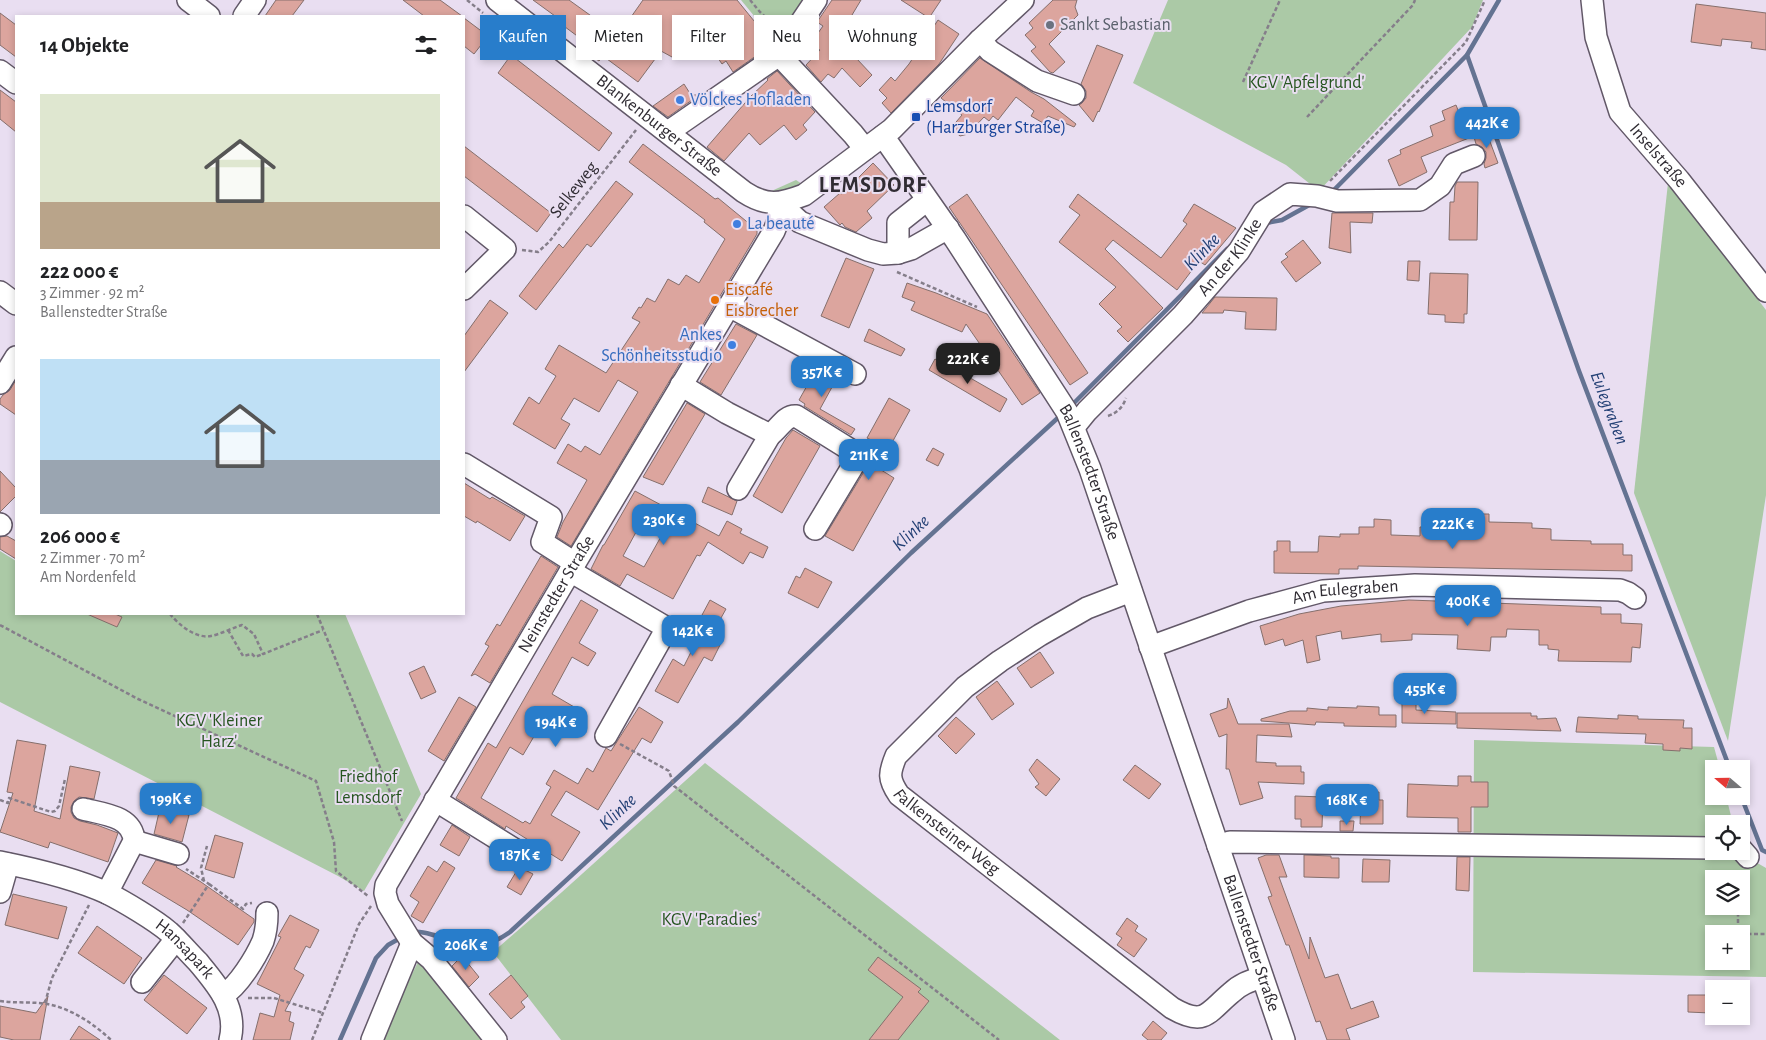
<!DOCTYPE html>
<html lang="de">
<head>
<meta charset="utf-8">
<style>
  :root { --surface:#fff; --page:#f6f6f6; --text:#202124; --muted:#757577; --accent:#287dcb }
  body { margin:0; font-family:"Alegreya Sans",sans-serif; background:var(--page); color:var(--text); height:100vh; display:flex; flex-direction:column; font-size:19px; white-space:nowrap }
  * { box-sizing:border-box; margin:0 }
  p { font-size:16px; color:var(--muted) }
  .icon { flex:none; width:28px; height:28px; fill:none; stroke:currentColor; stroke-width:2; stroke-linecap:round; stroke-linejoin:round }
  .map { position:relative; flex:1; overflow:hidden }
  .details { position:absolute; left:15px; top:15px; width:450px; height:600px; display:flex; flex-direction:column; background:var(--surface); border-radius:0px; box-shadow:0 2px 8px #0003 }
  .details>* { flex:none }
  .hud { position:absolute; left:480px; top:15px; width:475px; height:45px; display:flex; gap:10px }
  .needle { width:32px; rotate:290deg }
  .controls { position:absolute; left:1705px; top:760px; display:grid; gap:10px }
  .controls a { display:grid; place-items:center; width:45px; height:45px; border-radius:0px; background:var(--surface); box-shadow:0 2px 8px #0003; font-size:25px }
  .price { position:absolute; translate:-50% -42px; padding:0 11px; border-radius:10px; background:var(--accent); color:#fff; font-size:16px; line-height:32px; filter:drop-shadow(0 1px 2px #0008) }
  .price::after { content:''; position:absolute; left:50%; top:30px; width:15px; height:11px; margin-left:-8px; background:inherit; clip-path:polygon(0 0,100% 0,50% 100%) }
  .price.on { background:#222; color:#fff }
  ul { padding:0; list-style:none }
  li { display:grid; align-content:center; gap:10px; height:265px; padding:0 25px }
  li span { display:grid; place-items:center; height:155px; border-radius:0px; color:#555 }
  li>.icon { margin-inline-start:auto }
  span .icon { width:90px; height:90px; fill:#fffc; stroke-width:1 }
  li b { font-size:21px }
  h2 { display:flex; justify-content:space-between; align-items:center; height:60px; padding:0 25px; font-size:21px }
  .tag { padding:0 18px; border-radius:0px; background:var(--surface); box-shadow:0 2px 8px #0003; font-size:18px; line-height:45px }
  .tag.on { background:var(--accent); color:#fff }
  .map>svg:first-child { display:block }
  .green { fill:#abc9a6; fill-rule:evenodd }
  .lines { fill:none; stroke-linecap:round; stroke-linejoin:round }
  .stream { stroke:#647392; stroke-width:4.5 }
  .building { fill:#dca59e; stroke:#856f6c; fill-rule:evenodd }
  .minor-casing { stroke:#625868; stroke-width:24 }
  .path { stroke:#857e8a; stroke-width:2.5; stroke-dasharray:4 2.5; stroke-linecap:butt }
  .minor { stroke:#fff; stroke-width:21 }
  .worship-dot { fill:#6b7280; stroke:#e9def1; stroke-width:2 }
  .shop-dot { fill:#3f7fe0; stroke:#e9def1; stroke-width:2 }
  .transit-dot { fill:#1a4fb4; stroke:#e9def1; stroke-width:2 }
  .food-dot { fill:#e8710a; stroke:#e9def1; stroke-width:2 }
  .labels { text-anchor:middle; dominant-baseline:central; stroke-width:4; stroke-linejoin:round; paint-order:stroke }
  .worship-label { font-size:18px; fill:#5b616d; stroke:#e9def1; text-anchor:start }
  .park-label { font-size:18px; fill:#265520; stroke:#e9def1 }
  .shop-label { font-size:18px; fill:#366cbe; stroke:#e9def1; text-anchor:start }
  .transit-label { font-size:18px; fill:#164399; stroke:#e9def1; text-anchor:start }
  .street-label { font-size:18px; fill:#302c33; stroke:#e9def1 }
  .food-label { font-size:18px; fill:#c56008; stroke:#e9def1; text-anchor:start }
  .water-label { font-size:19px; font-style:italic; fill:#234075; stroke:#e9def1 }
  .district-label { font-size:22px; font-weight:bold; letter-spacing:1px; fill:#302c33; stroke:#e9def1 }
</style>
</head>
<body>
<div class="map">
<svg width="1766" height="1040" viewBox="0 0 1766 1040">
  <rect width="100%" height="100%" fill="#e9def1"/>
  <!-- green -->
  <g class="green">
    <polygon points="741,0 806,0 777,44"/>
    <polygon points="1168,0 1483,0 1472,27 1319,191 1286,165 1133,83"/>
    <polygon points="796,180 802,184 789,190 767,193"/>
    <polygon points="1668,183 1766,310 1766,495 1728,741 1634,493"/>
    <polygon points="0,551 16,561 16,614 345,614 421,794 364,891 338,876 0,702"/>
    <path d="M1474 740 1714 747 1720 769H1714V796H1726L1733 824H1714V851H1739L1740 853 1766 868V977L1473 972ZM1714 879H1741V906H1714ZM1714 934H1741V961H1714Z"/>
    <polygon points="705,763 1060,1040 561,1040 493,952 562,892"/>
    <polygon points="419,960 487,1040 379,1040"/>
  </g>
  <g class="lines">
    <!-- stream -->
    <g class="stream">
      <polyline points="1467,55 1579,371 1730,769"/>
      <polyline points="1331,193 1467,55 1499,0"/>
      <polyline points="1266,223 1282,220 1311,204"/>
      <polyline points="1071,406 1227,249"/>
      <polyline points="1741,796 1762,850 1766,852"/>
      <path d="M414 932C422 931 429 934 437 936 466 944 483 952 510 932L738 722 911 553 1061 415"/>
      <polyline points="340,1040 376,958 388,945 402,937"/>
    </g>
  </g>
  <!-- building -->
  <g class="building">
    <polygon points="276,0 304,0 292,16 265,16"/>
    <polygon points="403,0 440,0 462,16 424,16"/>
    <polygon points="533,0 569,0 608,28 614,19 624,27 643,0 737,0 772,43 770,46 733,72 726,61 722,64 705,39 694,55 683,39 672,57 661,51 638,82 603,56 599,61 587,53 592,47 553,18 555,16"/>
    <polygon points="832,0 861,0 852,15 857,18 840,41 872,75 860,87 842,68 834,78 828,74 821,82 806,65 820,50 812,45 815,41 813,40 823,26 817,22"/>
    <polygon points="901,0 941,0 929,18"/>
    <polygon points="1053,0 1077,0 1075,7 1078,15 1049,44 1065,62 1053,73 1050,72 1031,51 1036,47 1025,35 1033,28 1029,23"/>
    <polygon points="1696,4 1766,13 1766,50 1751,48 1752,42 1722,39 1721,46 1691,42"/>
    <polygon points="0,13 16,25 16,57 0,45"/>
    <polygon points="464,18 488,36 474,54 464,46"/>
    <polygon points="938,20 959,34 939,64 891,113 882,103 887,98 879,90 891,77 895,81 909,64"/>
    <polygon points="1097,45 1123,55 1099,112 1098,111 1093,122 1079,105 1082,103 1086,98 1086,91 1081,84"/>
    <polygon points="511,55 612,133 599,151 498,73"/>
    <polygon points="980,58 1031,92 1044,99 1076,124 1074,127 1048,116 1043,123 1031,116 1034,111 1016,97 998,120 993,116 989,121 984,117 968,134 960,136 951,128 962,115 941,98"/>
    <polygon points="777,71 815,112 803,125 807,130 796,140 784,125 760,145 749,133 724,161 707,147 751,96 768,80 767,79"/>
    <polygon points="684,84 691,95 699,95 668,117 653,106"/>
    <polygon points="0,90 16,102 16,132 0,119"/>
    <polygon points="1456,105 1469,138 1421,157 1427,172 1399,186 1388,160 1401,154 1400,150 1433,136 1430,126 1445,120 1442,111"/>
    <polygon points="1486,131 1498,163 1485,168 1484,164 1486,158 1486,152 1482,147 1476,144 1474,137"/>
    <polygon points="643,144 715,199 718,198 757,230 757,234 571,546 557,537 563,522 587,480 557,463 568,444 581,452 585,446 600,455 638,392 618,380 599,412 574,398 561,419 570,424 555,449 513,424 529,397 539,404 556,376 545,369 559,345 606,373 640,322 632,318 639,307 641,308 647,298 655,302 668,279 679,285 686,275 699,283 725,239 704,222 705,220 629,162"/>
    <polygon points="464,146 551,213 537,232 464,176"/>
    <polygon points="873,163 894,185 867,211 872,218 856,232 845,227 842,223 840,225 824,207 840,193 842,194"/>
    <polygon points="616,181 633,194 591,247 587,244 536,310 519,296 559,244 563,248"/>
    <polygon points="1457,182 1478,182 1477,240 1449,240 1450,202 1454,202 1455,186"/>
    <polygon points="967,194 1088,373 1070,385 949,207"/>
    <polygon points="1078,194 1161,258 1187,224 1183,221 1194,204 1236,228 1205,265 1199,261 1177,290 1113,240 1105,249 1163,308 1128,342 1117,331 1122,327 1099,304 1116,287 1059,242 1080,215 1069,207"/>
    <polygon points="1332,213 1373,213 1372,223 1350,222 1351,253 1329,248"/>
    <polygon points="1303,240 1321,263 1296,282 1281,262 1288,257 1285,254"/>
    <polygon points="846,258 874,269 849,328 821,316"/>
    <polygon points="1408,261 1420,261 1419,281 1407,280"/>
    <polygon points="1430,273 1468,274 1467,314 1464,314 1464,323 1445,322 1445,315 1428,314"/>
    <polygon points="907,283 936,293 987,314 1040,393 1022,405 966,324 962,332 911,310 915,302 902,297"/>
    <polygon points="1215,297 1277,298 1276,330 1245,329 1246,312 1224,310 1223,313 1202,313"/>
    <polygon points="490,300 508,313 464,372 464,336"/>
    <polygon points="736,324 757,335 721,395 700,382"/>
    <polygon points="869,329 905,349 901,356 864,341"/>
    <polygon points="935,359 951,368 953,365 966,373 965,375 1007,399 1000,412 929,370"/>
    <polygon points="817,368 837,378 820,409 855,429 851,435 804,406 805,404 799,400"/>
    <polygon points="16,380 16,415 0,404 0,399 3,395 10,390"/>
    <polygon points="889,398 910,410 878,468 894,478 853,551 825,536 865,470 867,461 877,443 867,438"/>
    <polygon points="687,403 705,414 663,485 643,477"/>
    <polygon points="793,430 820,446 782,513 753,496 786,438"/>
    <polygon points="933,448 944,454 938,466 926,460"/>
    <polygon points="0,471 16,488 16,496 0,512"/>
    <polygon points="464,483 490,499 492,497 525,516 510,541 477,521 476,523 464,516"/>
    <polygon points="708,487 737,501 732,515 702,502"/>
    <path d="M635 491 719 536 727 521 742 529 740 533 768 547 763 558 750 552 743 564 708 542 700 556 697 555 673 599 627 574 620 586 591 569 603 545H604ZM647 512 668 524 644 567 623 556Z"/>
    <polygon points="1476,514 1489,514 1489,522 1532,523 1532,528 1551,529 1551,540 1591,541 1591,544 1623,544 1623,555 1632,555 1632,571 1358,566 1358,569 1339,569 1339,574 1274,573 1274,551 1277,551 1277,541 1290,541 1290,552 1318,552 1319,536 1340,537 1340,534 1359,534 1359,527 1374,527 1374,519 1391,520 1391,535 1420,536 1420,527 1453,528 1453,520 1476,520"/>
    <polygon points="7,536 16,541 16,559 0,549 0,537"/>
    <polygon points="541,556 558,567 490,683 475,674 471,676 489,646 485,644 497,624 500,626"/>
    <polygon points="805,568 832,582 818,608 788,593 796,576 800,578"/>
    <polygon points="581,600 598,610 579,643 596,653 588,666 572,657 552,694 581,711 573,725 549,711 523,755 510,747 481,798 523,823 525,821 530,824 551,787 546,784 554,770 578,784 587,768 593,772 606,748 611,751 639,707 663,722 651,743 642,738 598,810 566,791 551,815 580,832 562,861 506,826 505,829 456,798 488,743 496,748"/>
    <polygon points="710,600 726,609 712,634 723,639 712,661 704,657 678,703 655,691 673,659 684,666 708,618 702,615"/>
    <polygon points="1409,600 1601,607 1601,614 1621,614 1621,623 1642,624 1640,648 1632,647 1631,662 1558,661 1559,650 1548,649 1548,645 1539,645 1539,630 1507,629 1506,637 1491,637 1490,651 1457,649 1458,635 1412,634 1412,640 1381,642 1381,634 1342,639 1341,631 1316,636 1320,660 1307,663 1303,640 1285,646 1283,639 1265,645 1260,626 1299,614 1341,606"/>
    <polygon points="87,614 115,614 122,617 117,627"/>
    <polygon points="1040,652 1054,673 1031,688 1017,668"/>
    <polygon points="424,666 436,692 421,699 409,673"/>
    <polygon points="997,681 1014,704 992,720 976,697"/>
    <polygon points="459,697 476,707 444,761 428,751"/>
    <polygon points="1228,698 1238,724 1289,724 1292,737 1257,735 1256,762 1276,763 1276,766 1301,766 1301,772 1304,772 1304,784 1258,782 1263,798 1240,805 1229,769 1226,769 1227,734 1219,737 1210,714 1227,708"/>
    <polygon points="1402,699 1416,699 1416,710 1456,712 1456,724 1402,723"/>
    <polygon points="1357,706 1379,707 1379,715 1396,715 1396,727 1344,726 1344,723 1316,722 1315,725 1261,721 1261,719 1290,711 1307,711 1307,708 1328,710 1328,707 1357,708"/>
    <polygon points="1457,713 1531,713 1531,716 1537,716 1537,719 1556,718 1561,731 1457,728"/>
    <polygon points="1618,715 1638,716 1638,719 1684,720 1683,728 1692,728 1692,749 1680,748 1680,751 1663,750 1663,744 1645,743 1646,734 1576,732 1578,717 1618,719"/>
    <polygon points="956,717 975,734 956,754 938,736"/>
    <polygon points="17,740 46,745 34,811 60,819 70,766 100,772 94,799 79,797 74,801 71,807 71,812 74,818 80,821 97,825 118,833 108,862 50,842 48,848 0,832 13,793 7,792"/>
    <polygon points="1037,759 1060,779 1046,796 1035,787 1039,784 1029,770"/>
    <polygon points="1135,765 1161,784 1149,799 1123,780"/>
    <polygon points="1458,776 1471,776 1471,782 1488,782 1488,807 1471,807 1471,832 1458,832 1458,818 1407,817 1408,784 1458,786"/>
    <polygon points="1366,792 1379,792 1379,800 1383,800 1383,824 1360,824 1361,800 1365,800"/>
    <polygon points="1295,796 1323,797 1322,827 1301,827 1301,819 1295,819"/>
    <polygon points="160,808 189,815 182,842 154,834"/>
    <polygon points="1340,821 1354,821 1353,831 1340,831"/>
    <polygon points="452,825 470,837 459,856 440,845"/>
    <polygon points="215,835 243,843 234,878 205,869"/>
    <polygon points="1266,855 1279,855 1287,877 1279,877 1309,959 1310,937 1325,978 1338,974 1351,1009 1373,1001 1379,1017 1346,1029 1350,1040 1327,1040 1320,1021 1316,1022 1289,945 1286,945 1268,897 1272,896 1258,858"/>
    <polygon points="1304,855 1331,856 1331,858 1339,858 1339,878 1304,877"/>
    <polygon points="1457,857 1470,857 1469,891 1456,890"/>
    <polygon points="1363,859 1390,860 1389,882 1362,882"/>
    <polygon points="156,860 177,866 176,867 201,882 254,919 254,922 238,945 187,910 142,883"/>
    <polygon points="444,861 455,868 423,923 411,916 419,902 410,896 428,866 437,872"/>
    <polygon points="519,867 533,874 521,895 507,887"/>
    <polygon points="13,894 67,907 58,939 5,925"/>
    <polygon points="290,915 319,930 310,948 306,946 294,969 304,975 285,1011 291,1012 289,1021 294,1023 290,1040 253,1040 260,1013 274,1017 280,995 257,984 281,937 278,936"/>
    <polygon points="1127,918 1138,926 1135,931 1147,939 1134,957 1117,945 1122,938 1116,934"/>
    <polygon points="97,926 142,958 124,984 78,953"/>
    <polygon points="462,956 479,977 469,987 452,966"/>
    <polygon points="878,957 921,989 918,992 929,1001 898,1040 869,1040 903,997 868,970"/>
    <polygon points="164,975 207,1008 187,1034 144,1000"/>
    <polygon points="511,975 528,996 521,1002 525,1007 511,1019 489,994"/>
    <polygon points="1688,995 1710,995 1710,1013 1688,1012"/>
    <polygon points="48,996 40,1040 14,1040 0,1037 0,1006 36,1013"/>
    <polygon points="1153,1021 1167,1033 1161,1040 1148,1040 1142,1035"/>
    <polygon points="79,1026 100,1040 70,1040"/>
  </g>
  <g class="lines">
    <defs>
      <g id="minor">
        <polyline points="188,0 209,16"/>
        <path id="s1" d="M497 0 744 192C767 207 780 204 804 195L892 129 980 40 1023 0"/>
        <path id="s2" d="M1592 0 1596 37 1620 112 1679 180 1766 291"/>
        <polyline points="244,16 255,0"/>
        <polyline points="980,40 990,51 1037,81 1074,94"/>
        <polyline points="779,55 853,134 865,149"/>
        <polyline points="0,71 16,83"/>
        <polyline points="668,132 779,55 816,0"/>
        <path id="s3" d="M883 136 955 239 1067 412 1090 469 1284 1040"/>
        <polyline points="779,203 800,222 868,250 883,254 898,253 911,249 948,228"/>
        <polyline points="464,216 505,249 464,289"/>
        <polyline points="898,253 898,223 927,200"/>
        <polyline points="0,292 16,304"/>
        <polyline points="729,306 855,374"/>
        <polyline points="0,383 16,357"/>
        <path d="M681 385 727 413 770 435C779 429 785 415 796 416L849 449 855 454 854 464 815 529"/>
        <path id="s4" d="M1074 427 1087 411 1183 315 1239 251 1263 212 1290 194 1317 196 1337 201 1420 200 1440 186 1454 164 1474 156"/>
        <polyline points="464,464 551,517 542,542 575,563"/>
        <polyline points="738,489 770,435"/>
        <polyline points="0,524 1,525"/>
        <polyline points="570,571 667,628 606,736"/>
        <path id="s5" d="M1131 591 1087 608 1040 635 1000 661 965 687 896 756C889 773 888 779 899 795L1172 1008C1205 1027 1207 1013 1231 993 1240 984 1250 981 1262 977"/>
        <path id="s6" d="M1150 647 1249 611 1323 591 1415 585 1620 590 1628 593 1635 598"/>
        <polyline points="435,800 525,856"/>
        <path d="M83 809C103 814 133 816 134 841L107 893"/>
        <polyline points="134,841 178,854"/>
        <polyline points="1218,846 1230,842 1714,848"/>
        <polyline points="1741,849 1748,857"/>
        <path id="s7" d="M0 862C35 869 74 878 107 893 123 901 155 920 169 932 179 941 188 952 198 962 217 985 238 1008 230 1040"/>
        <polyline points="0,892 8,864"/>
        <polyline points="142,982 176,939"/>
        <path d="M223 995C238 987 256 957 263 941 266 932 267 923 267 913"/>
        <polyline points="372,1040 412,943"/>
        <path id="s8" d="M496 1040 431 959 412 943 388 904 385 893 386 885 575 563 774 231 778 221 779 203"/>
      </g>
    </defs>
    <!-- minor casing -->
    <use href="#minor" class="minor-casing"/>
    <!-- path -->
    <g class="path">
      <polyline points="467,0 483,13"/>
      <polyline points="750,0 760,12 776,27"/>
      <polyline points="1243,82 1280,0"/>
      <polyline points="1307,117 1413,5 1415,0"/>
      <polyline points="1330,181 1466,42 1485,0"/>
      <polyline points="522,250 538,252 549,242 636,130"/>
      <polyline points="897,272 977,307"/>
      <path d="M1108 416C1117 413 1123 407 1126 398"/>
      <path d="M170 614C179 625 196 639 211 636 221 634 232 628 242 625L254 634 263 654 323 630"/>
      <polyline points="317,614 402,821"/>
      <polyline points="0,625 138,699 316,781 334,842 336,871 368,896"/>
      <polyline points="228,630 243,656 252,654 255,657 263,654"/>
      <polyline points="620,744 669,771 674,786 999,1040"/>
      <polyline points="0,800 8,803 9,798 51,812 55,811 59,806 65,779"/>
      <polyline points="1737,870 1737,879"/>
      <polyline points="204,881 201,868 207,846"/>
      <polyline points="209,884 243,909 246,904 252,903"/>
      <polyline points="1738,906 1738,934 1740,934"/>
      <polyline points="183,923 209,884 186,869"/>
      <polyline points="1741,934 1766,934"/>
      <polyline points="248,998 274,998 323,1013"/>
      <path d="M0 1001C13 1003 26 1002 39 1003 66 1005 92 1022 111 1040"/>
      <polyline points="45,1003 52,978 89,905"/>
      <polyline points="312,1040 359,924 371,906"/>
    </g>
    <!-- minor -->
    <use href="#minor" class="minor"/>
  </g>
  <!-- markers -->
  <circle class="worship-dot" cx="1050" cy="25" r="5"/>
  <g class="shop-dot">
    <circle cx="680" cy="100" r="5"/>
    <circle cx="737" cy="224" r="5"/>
    <circle cx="732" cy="345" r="5"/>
  </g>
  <rect class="transit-dot" x="911" y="112" width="10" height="10" rx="2.5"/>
  <circle class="food-dot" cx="715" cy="300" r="5"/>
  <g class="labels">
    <!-- worship labels -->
    <g class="worship-label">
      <text x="1060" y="25">Sankt Sebastian</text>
    </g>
    <!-- park labels -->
    <g class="park-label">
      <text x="1306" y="83">KGV 'Apfelgrund'</text>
      <text x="219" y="721">KGV 'Kleiner<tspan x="219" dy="21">Harz'</tspan></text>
      <text x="368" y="777">Friedhof<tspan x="368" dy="21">Lemsdorf</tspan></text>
      <text x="711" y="920">KGV 'Paradies'</text>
    </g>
    <!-- shop labels -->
    <g class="shop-label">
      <text x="690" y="100">Völckes Hofladen</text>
      <text x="747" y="224">La beauté</text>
      <text x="722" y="335" text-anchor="end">Ankes<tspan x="722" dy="21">Schönheitsstudio</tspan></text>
    </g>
    <!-- transit labels -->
    <g class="transit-label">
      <text x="926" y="107">Lemsdorf<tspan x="926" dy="21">(Harzburger Straße)</tspan></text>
    </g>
    <!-- street labels -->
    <g class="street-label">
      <text stroke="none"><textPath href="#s1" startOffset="205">Blankenburger Straße</textPath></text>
      <text stroke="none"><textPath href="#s2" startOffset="174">Inselstraße</textPath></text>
      <text transform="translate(574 190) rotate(-52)">Selkeweg</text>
      <text stroke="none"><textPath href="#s4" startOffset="231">An der Klinke</textPath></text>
      <text stroke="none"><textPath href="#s3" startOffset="396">Ballenstedter Straße</textPath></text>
      <text stroke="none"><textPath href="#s6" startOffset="204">Am Eulegraben</textPath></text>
      <text stroke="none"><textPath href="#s8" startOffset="531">Neinstedter Straße</textPath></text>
      <text stroke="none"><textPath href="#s5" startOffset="392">Falkensteiner Weg</textPath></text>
      <text stroke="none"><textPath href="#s3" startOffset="894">Ballenstedter Straße</textPath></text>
      <text stroke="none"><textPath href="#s7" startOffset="208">Hansapark</textPath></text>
    </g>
    <!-- food labels -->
    <g class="food-label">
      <text x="725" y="290">Eiscafé<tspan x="725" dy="21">Eisbrecher</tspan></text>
    </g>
    <!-- water labels -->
    <g class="water-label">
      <text transform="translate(1202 252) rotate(-46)">Klinke</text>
      <text transform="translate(1609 408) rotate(69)">Eulegraben</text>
      <text transform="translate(911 533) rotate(-43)">Klinke</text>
      <text transform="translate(618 812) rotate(-43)">Klinke</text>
    </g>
    <!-- district labels -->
    <g class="district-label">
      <text x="873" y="185">LEMSDORF</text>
    </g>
  </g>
</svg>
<div class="controls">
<a><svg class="needle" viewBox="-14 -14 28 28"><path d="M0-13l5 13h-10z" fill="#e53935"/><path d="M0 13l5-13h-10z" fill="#757577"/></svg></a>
<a><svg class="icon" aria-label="locate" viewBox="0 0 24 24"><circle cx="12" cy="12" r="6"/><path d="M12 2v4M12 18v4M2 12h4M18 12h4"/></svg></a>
<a><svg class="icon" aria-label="layers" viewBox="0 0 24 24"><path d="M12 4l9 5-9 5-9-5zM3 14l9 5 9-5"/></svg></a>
<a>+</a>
<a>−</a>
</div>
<b class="price" style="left:1487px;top:149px">442K €</b>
<b class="price on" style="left:968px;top:385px">222K €</b>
<b class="price" style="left:822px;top:398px">357K €</b>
<b class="price" style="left:869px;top:481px">211K €</b>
<b class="price" style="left:664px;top:546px">230K €</b>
<b class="price" style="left:1453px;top:550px">222K €</b>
<b class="price" style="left:1468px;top:627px">400K €</b>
<b class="price" style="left:693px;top:657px">142K €</b>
<b class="price" style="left:1425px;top:715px">455K €</b>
<b class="price" style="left:556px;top:748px">194K €</b>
<b class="price" style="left:171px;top:825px">199K €</b>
<b class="price" style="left:1347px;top:826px">168K €</b>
<b class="price" style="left:520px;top:881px">187K €</b>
<b class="price" style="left:466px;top:971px">206K €</b>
<div class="hud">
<a class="tag on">Kaufen</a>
<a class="tag">Mieten</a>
<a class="tag">Filter</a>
<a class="tag">Neu</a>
<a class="tag">Wohnung</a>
</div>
<section class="details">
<h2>14 Objekte<svg class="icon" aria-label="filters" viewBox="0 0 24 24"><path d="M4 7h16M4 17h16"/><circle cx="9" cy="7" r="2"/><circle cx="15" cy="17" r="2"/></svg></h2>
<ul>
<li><span style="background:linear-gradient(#dfe7d0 70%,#b9a48a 0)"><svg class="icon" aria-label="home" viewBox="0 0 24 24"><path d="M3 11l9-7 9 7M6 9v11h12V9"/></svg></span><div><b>222 000 €</b><p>3 Zimmer · 92 m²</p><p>Ballenstedter Straße</p></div></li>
<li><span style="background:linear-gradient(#bfe0f5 65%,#9aa5b1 0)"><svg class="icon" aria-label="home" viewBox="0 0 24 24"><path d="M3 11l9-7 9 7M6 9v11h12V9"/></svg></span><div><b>206 000 €</b><p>2 Zimmer · 70 m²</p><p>Am Nordenfeld</p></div></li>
</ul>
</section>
</div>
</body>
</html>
